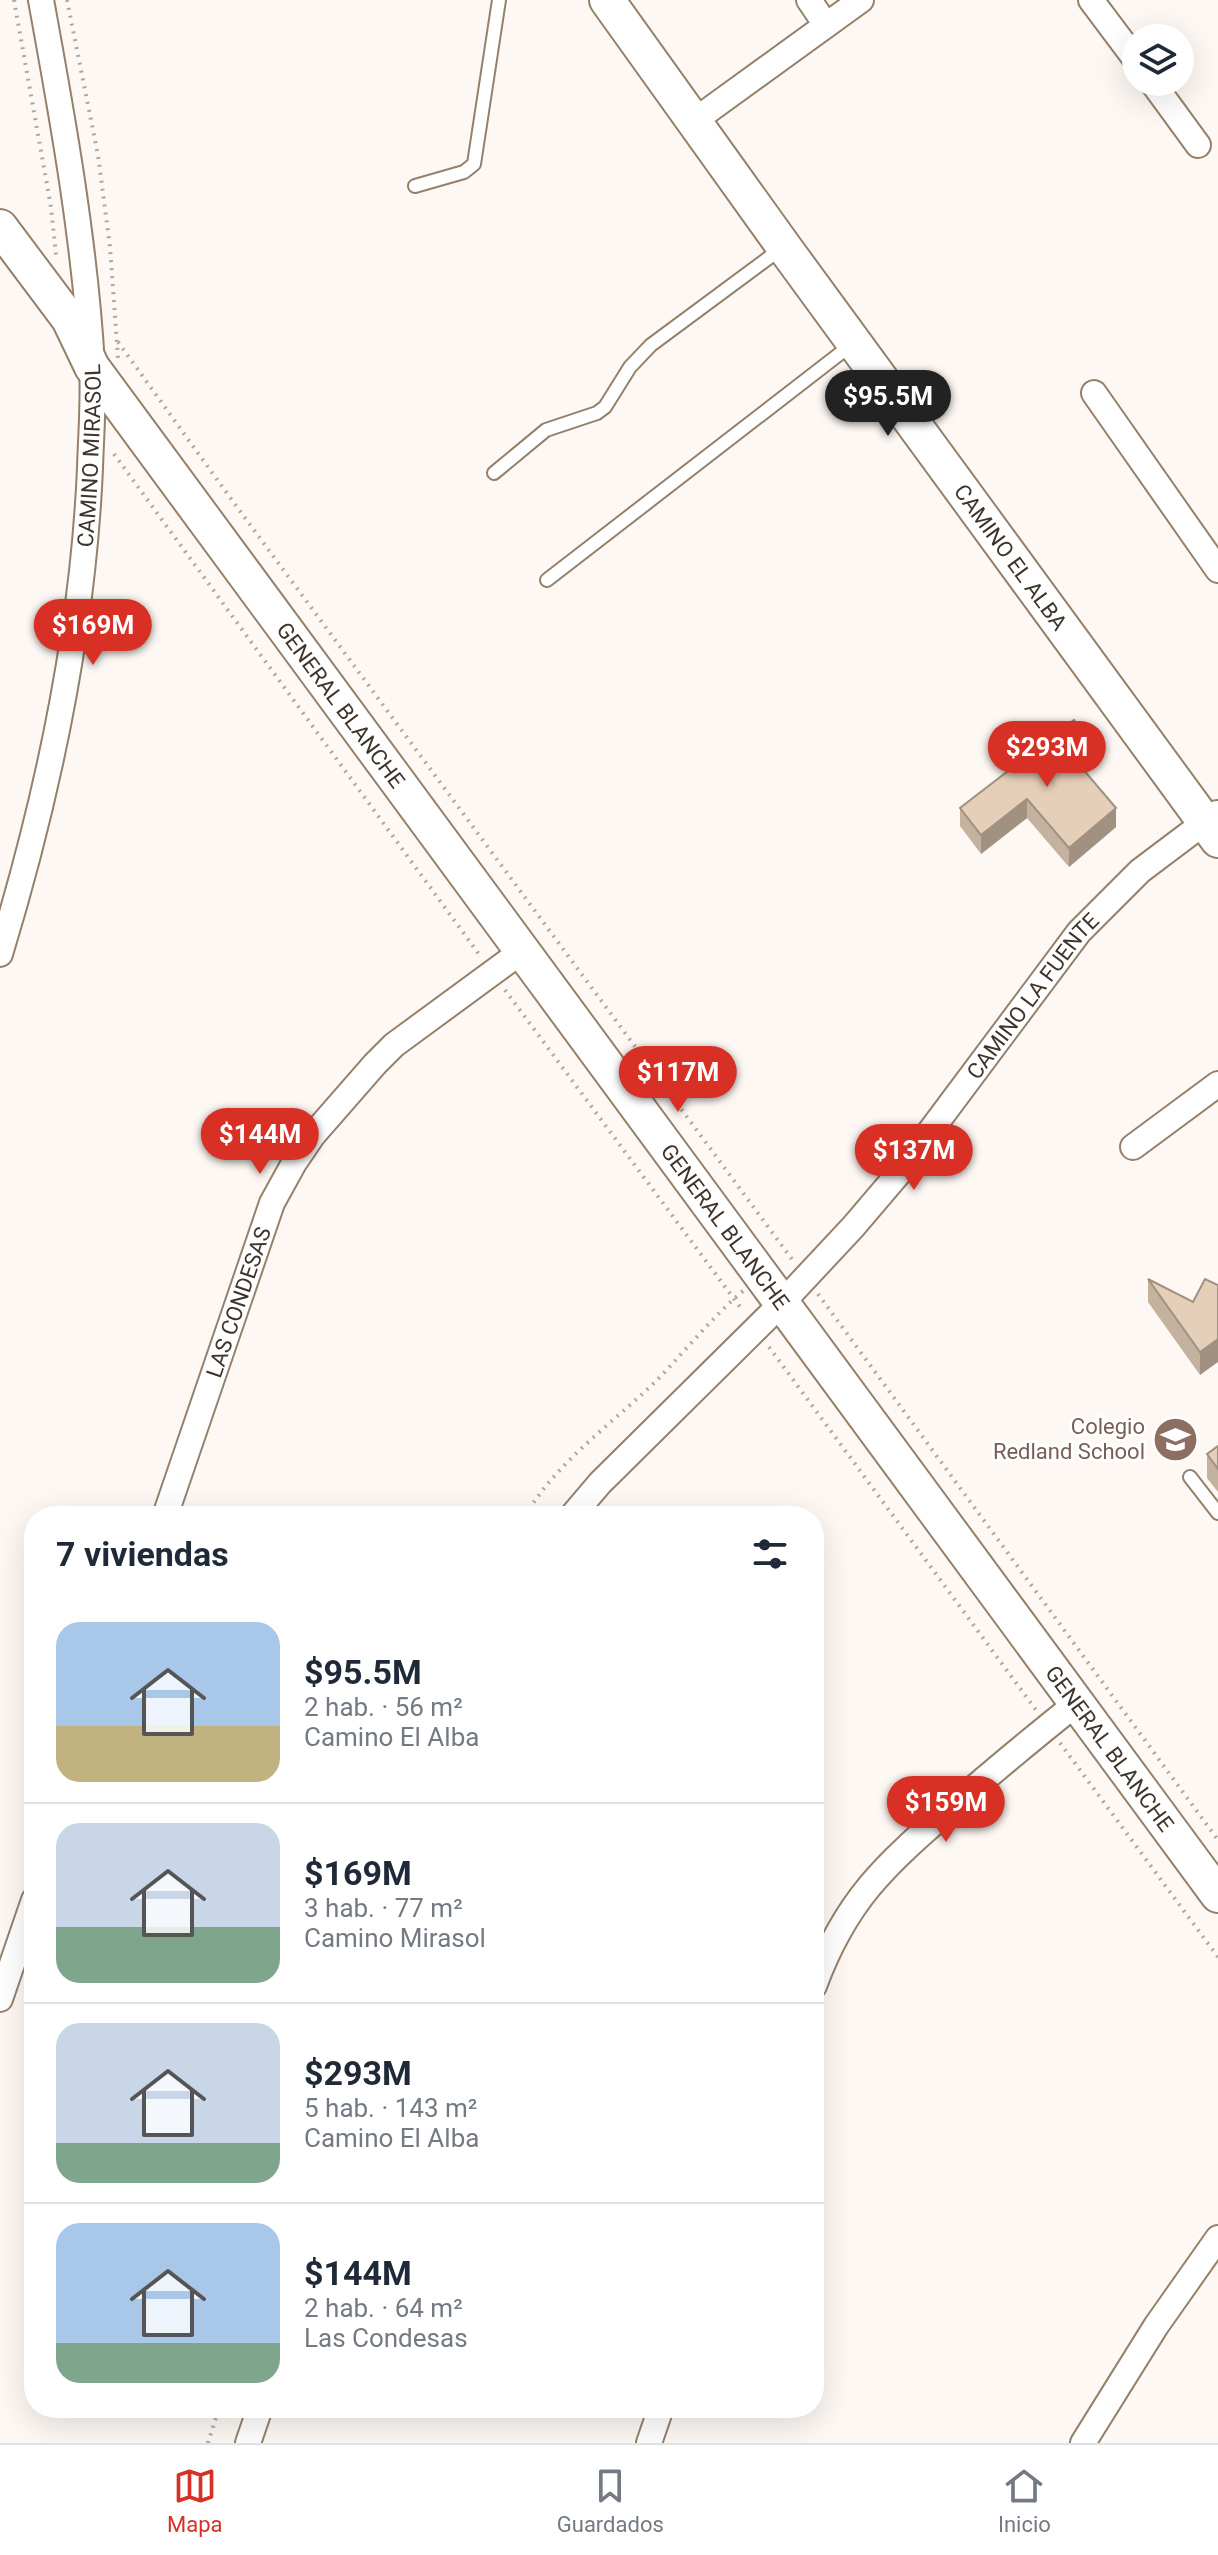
<!DOCTYPE html>
<html lang="es">
<head>
<meta charset="utf-8">
<style>
  :root { --surface:#fff; --page:#f6f6f7; --text:#1f2937; --muted:#747a83; --line:#e0e1e3; --accent:#d93025 }
  body { margin:0; font-family:Roboto,sans-serif; background:var(--page); color:var(--text); height:100vh; display:flex; flex-direction:column; font-size:30px; white-space:nowrap }
  * { box-sizing:border-box; margin:0 }
  p { font-size:26px; color:var(--muted) }
  .icon { flex:none; width:44px; height:44px; fill:none; stroke:currentColor; stroke-width:2; stroke-linecap:round; stroke-linejoin:round }
  .map { position:relative; flex:1; overflow:hidden }
  .details { position:absolute; left:24px; top:1506px; width:800px; height:912px; display:flex; flex-direction:column; background:var(--surface); border-radius:32px; box-shadow:0 8px 32px #0002 }
  .details>* { flex:none }
  .buttons { position:absolute; left:1122px; top:24px; display:grid; gap:16px }
  .buttons a { display:grid; place-items:center; width:72px; height:72px; border-radius:50%; background:var(--surface); box-shadow:0 8px 32px #0002; font-size:40px }
  .price { position:absolute; translate:-50% -68px; padding:0 18px; border-radius:28px; background:var(--accent); color:#fff; font-size:26px; line-height:52px; filter:drop-shadow(0 2px 4px #0008) }
  .price::after { content:''; position:absolute; left:50%; top:48px; width:24px; height:18px; margin-left:-12px; background:inherit; clip-path:polygon(0 0,100% 0,50% 100%) }
  .price.on { background:#222; color:#fff }
  ul { padding:0; list-style:none }
  li { display:flex; align-items:center; gap:24px; height:200px; padding:0 32px }
  li+li { border-top:2px solid var(--line) }
  li span { display:grid; place-items:center; flex:none; width:224px; height:160px; border-radius:24px; color:#555 }
  li>.icon { margin-inline-start:auto }
  span .icon { width:96px; height:96px; fill:#fffc; stroke-width:1 }
  li b { font-size:34px }
  h2 { display:flex; justify-content:space-between; align-items:center; height:96px; padding:0 32px; font-size:34px }
  .menu { display:flex; justify-content:space-around; align-items:center; height:112px; border-top:2px solid var(--line); background:var(--surface); font-size:22px; color:var(--muted) }
  .menu a { display:grid; justify-items:center; gap:4px }
  .menu .on { color:var(--accent) }
  .map>svg:first-child { display:block }
  .lines { fill:none; stroke-linecap:round; stroke-linejoin:round }
  .lane-casing { stroke:#95806b; stroke-width:16 }
  .street-casing { stroke:#95806b; stroke-width:28 }
  .secondary-casing { stroke:#95806b; stroke-width:38 }
  .path { stroke:#afa8a1; stroke-width:4; stroke-dasharray:2 6; stroke-linecap:butt }
  .lane { stroke:#fff; stroke-width:12 }
  .street { stroke:#fff; stroke-width:24 }
  .secondary { stroke:#fff; stroke-width:34 }
  .wall { fill:#c5b29e }
  .shaded-wall { fill:#a09181 }
  .building { fill:#e5cfb8; stroke:#a09181; stroke-width:2 }
  .labels { text-anchor:middle; dominant-baseline:central; stroke-width:6; stroke-linejoin:round; paint-order:stroke }
  .street-label { font-size:22px; fill:#3d342b; stroke:#fff }
  .education-label { font-size:22px; fill:#785e54; stroke:#fff; text-anchor:end }
</style>
</head>
<body>
<div class="map">
<svg width="1218" height="2443" viewBox="0 0 1218 2443">
  <rect width="100%" height="100%" fill="#fdf8f3"/>
  <g class="lines">
    <defs>
      <g id="lane">
        <polyline points="415,186 464,172 474,164 499,0"/>
        <polyline points="494,473 546,430 597,413 605,407 630,367 651,345 782,248"/>
        <polyline points="547,580 851,345"/>
        <polyline points="1190,1477 1218,1513"/>
      </g>
      <g id="street">
        <polyline points="809,0 826,25"/>
        <polyline points="1091,0 1136,60"/>
        <polyline points="1152,82 1198,145"/>
        <polyline points="694,121 861,0"/>
        <polyline points="1094,393 1218,570"/>
        <path id="s1" d="M0 954C48 796 83 633 90 468 91 434 94 399 92 365 85 243 63 120 41 0"/>
        <polyline points="1133,1147 1218,1084"/>
        <path id="s2" d="M165 1516 272 1203 294 1163 313 1135 375 1064 394 1045 522 951"/>
        <path id="s3" d="M572 1516 600 1483 781 1304 853 1227 899 1173 1079 932 1140 871 1217 813"/>
        <path d="M814 1986C847 1896 889 1862 959 1801 998 1767 1037 1735 1077 1703"/>
        <polyline points="0,1999 34,1900"/>
        <polyline points="248,2443 260,2408"/>
        <polyline points="649,2443 661,2408"/>
        <polyline points="1083,2443 1156,2326 1218,2238"/>
      </g>
      <g id="secondary">
        <path id="s4" d="M607 0 784 247 1218 840"/>
        <path id="s5" d="M0 227 69 319 92 367 1218 1895"/>
      </g>
    </defs>
    <!-- lane casing -->
    <use href="#lane" class="lane-casing"/>
    <!-- street casing -->
    <use href="#street" class="street-casing"/>
    <!-- secondary casing -->
    <use href="#secondary" class="secondary-casing"/>
    <!-- path -->
    <g class="path">
      <polyline points="14,0 51,207 56,255"/>
      <polyline points="67,0 98,155 110,247 118,358"/>
      <polyline points="118,342 234,503 794,1262"/>
      <polyline points="114,454 481,957"/>
      <polyline points="505,990 743,1311"/>
      <polyline points="818,1294 1218,1840"/>
      <polyline points="769,1347 1036,1710"/>
      <path d="M525 1516C556 1463 609 1426 653 1384 683 1354 710 1319 743 1291"/>
      <polyline points="1060,1743 1218,1957"/>
      <polyline points="208,2443 219,2408"/>
    </g>
    <!-- lane -->
    <use href="#lane" class="lane"/>
    <!-- street -->
    <use href="#street" class="street"/>
    <!-- secondary -->
    <use href="#secondary" class="secondary"/>
  </g>
  <!-- wall -->
  <g class="wall">
    <polygon points="1095,766 1086,773 1116,827 1069,867 1027,818 981,854 960,826 960,808"/>
    <polygon points="1148,1279 1193,1302 1218,1285 1200,1375 1148,1302"/>
    <polygon points="1218,1446 1218,1492 1207,1478 1207,1454"/>
  </g>
  <!-- shaded-wall -->
  <g class="shaded-wall">
    <polygon points="1095,747 1095,766 1076,780 1076,761"/>
    <polygon points="1027,799 1027,818 981,854 981,835"/>
    <polygon points="1116,808 1116,827 1069,867 1069,848"/>
    <polygon points="1218,1339 1218,1362 1200,1375 1200,1352"/>
  </g>
  <!-- building -->
  <g class="building">
    <polygon points="1074,720 1095,747 1076,761 1116,808 1069,848 1027,799 981,835 960,808"/>
    <polygon points="1148,1279 1193,1302 1205,1279 1218,1285 1218,1339 1200,1352"/>
    <polygon points="1218,1446 1218,1469 1207,1454"/>
  </g>
  <!-- icons -->
  <defs>
    <symbol id="school-disc" viewBox="-11 -11 22 22"><circle r="9.5" fill="#8d6e63" stroke="#fff"/><path d="M0-5L7-2L0 1L-7-2ZM-4 1L0 2.5L4 1V4Q0 6-4 4Z" fill="#fff"/></symbol>
  </defs>
  <g fill-rule="evenodd">
    <use href="#school-disc" x="1150" y="1414" width="51" height="51"/>
  </g>
  <g class="labels">
    <!-- street labels -->
    <g class="street-label">
      <text stroke="none"><textPath href="#s1" startOffset="508">CAMINO MIRASOL</textPath></text>
      <text stroke="none"><textPath href="#s4" startOffset="688">CAMINO EL ALBA</textPath></text>
      <text stroke="none"><textPath href="#s5" startOffset="588">GENERAL BLANCHE</textPath></text>
      <text stroke="none"><textPath href="#s3" startOffset="696">CAMINO LA FUENTE</textPath></text>
      <text stroke="none"><textPath href="#s5" startOffset="1236">GENERAL BLANCHE</textPath></text>
      <text stroke="none"><textPath href="#s2" startOffset="226">LAS CONDESAS</textPath></text>
      <text stroke="none"><textPath href="#s5" startOffset="1884">GENERAL BLANCHE</textPath></text>
    </g>
    <!-- education labels -->
    <g class="education-label">
      <text x="1145" y="1426">Colegio<tspan x="1145" dy="25">Redland School</tspan></text>
    </g>
  </g>
</svg>
<div class="buttons">
<a><svg class="icon" aria-label="layers" viewBox="0 0 24 24"><path d="M12 4l9 5-9 5-9-5zM3 14l9 5 9-5"/></svg></a>
</div>
<b class="price on" style="left:888px;top:438px">$95.5M</b>
<b class="price" style="left:93px;top:667px">$169M</b>
<b class="price" style="left:1047px;top:789px">$293M</b>
<b class="price" style="left:678px;top:1114px">$117M</b>
<b class="price" style="left:260px;top:1176px">$144M</b>
<b class="price" style="left:914px;top:1192px">$137M</b>
<b class="price" style="left:946px;top:1844px">$159M</b>
<section class="details">
<h2>7 viviendas<svg class="icon" aria-label="filters" viewBox="0 0 24 24"><path d="M4 7h16M4 17h16"/><circle cx="9" cy="7" r="2"/><circle cx="15" cy="17" r="2"/></svg></h2>
<ul>
<li><span style="background:linear-gradient(#a9c7e8 65%,#c2b280 0)"><svg class="icon" aria-label="home" viewBox="0 0 24 24"><path d="M3 11l9-7 9 7M6 9v11h12V9"/></svg></span><div><b>$95.5M</b><p>2 hab. · 56 m²</p><p>Camino El Alba</p></div></li>
<li><span style="background:linear-gradient(#c9d6e8 65%,#7fa58c 0)"><svg class="icon" aria-label="home" viewBox="0 0 24 24"><path d="M3 11l9-7 9 7M6 9v11h12V9"/></svg></span><div><b>$169M</b><p>3 hab. · 77 m²</p><p>Camino Mirasol</p></div></li>
<li><span style="background:linear-gradient(#c9d6e8 75%,#7fa58c 0)"><svg class="icon" aria-label="home" viewBox="0 0 24 24"><path d="M3 11l9-7 9 7M6 9v11h12V9"/></svg></span><div><b>$293M</b><p>5 hab. · 143 m²</p><p>Camino El Alba</p></div></li>
<li><span style="background:linear-gradient(#a9c7e8 75%,#7fa58c 0)"><svg class="icon" aria-label="home" viewBox="0 0 24 24"><path d="M3 11l9-7 9 7M6 9v11h12V9"/></svg></span><div><b>$144M</b><p>2 hab. · 64 m²</p><p>Las Condesas</p></div></li>
</ul>
</section>
</div>
<nav class="menu">
<a class="on"><svg class="icon" aria-label="map" viewBox="0 0 24 24"><path d="M3 6l6-2 6 2 6-2v14l-6 2-6-2-6 2zM9 4v14M15 6v14"/></svg>Mapa</a>
<a><svg class="icon" aria-label="saved" viewBox="0 0 24 24"><path d="M7 4h10v16l-5-4-5 4z"/></svg>Guardados</a>
<a><svg class="icon" aria-label="home" viewBox="0 0 24 24"><path d="M3 11l9-7 9 7M6 9v11h12V9"/></svg>Inicio</a>
</nav>
</body>
</html>
